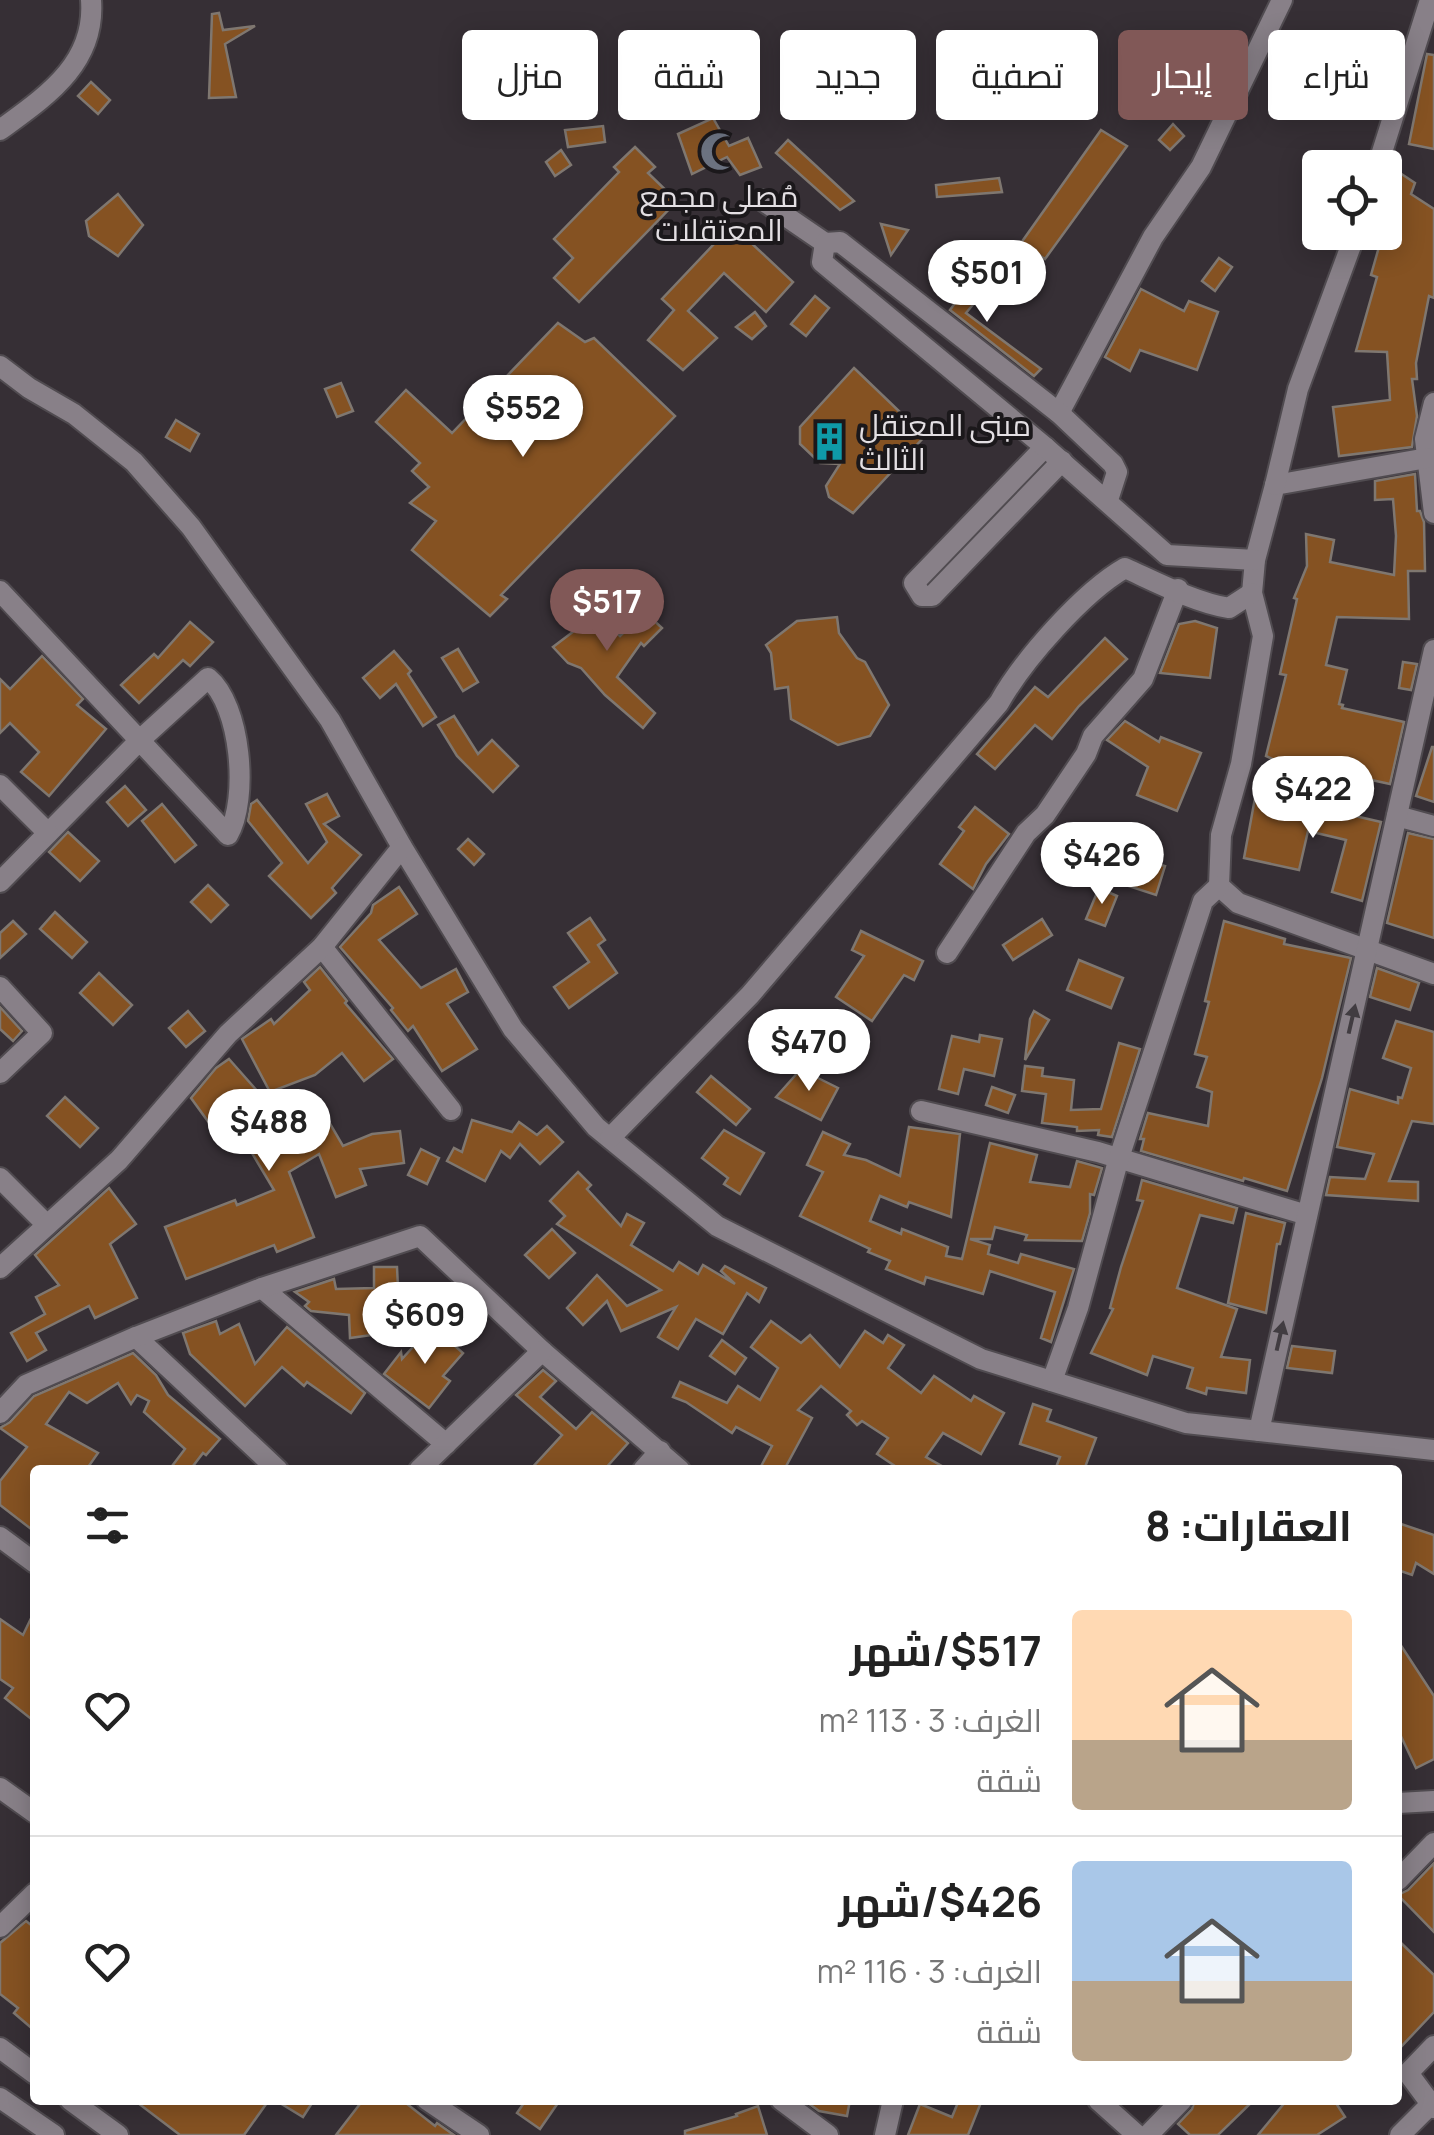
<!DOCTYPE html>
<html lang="ar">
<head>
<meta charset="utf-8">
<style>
  :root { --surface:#fff; --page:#f2f2f2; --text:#222; --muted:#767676; --line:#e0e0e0; --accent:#815857 }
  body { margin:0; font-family:Manrope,Cairo,sans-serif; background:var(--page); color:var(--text); direction:rtl; height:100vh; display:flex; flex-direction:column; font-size:38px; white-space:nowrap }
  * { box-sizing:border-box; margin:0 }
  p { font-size:32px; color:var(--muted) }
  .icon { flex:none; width:55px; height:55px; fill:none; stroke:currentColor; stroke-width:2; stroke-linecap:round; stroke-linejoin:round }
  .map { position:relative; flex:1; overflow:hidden; direction:ltr }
  .sheet { position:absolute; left:30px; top:1465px; width:1372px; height:640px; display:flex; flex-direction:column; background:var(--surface); border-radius:10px; box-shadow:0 5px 25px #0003; direction:rtl }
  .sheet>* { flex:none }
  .guide { position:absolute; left:30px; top:30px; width:1375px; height:90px; direction:rtl; display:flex; gap:20px }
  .buttons { position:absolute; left:1302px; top:150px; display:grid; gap:20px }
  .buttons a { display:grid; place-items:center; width:100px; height:100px; border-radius:10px; background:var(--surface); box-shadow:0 5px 25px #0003; font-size:50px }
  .price { position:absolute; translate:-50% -85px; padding:0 22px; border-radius:35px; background:#fff; color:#222; font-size:32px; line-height:65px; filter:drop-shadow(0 2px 5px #0008) }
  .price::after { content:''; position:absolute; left:50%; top:60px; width:30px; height:22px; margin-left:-15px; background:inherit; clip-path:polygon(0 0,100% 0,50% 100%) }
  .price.on { background:var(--accent); color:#fff }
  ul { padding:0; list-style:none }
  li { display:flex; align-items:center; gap:30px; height:250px; padding:0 50px }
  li+li { border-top:2px solid var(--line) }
  li span { display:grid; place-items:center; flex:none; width:280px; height:200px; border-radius:10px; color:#555 }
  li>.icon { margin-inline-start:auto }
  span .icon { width:120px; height:120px; fill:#fffc; stroke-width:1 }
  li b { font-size:42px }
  h2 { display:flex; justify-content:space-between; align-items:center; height:120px; padding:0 50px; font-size:42px }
  .chip { padding:0 35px; border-radius:10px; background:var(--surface); box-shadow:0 5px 25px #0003; font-size:35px; line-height:90px }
  .chip.on { background:var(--accent); color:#fff }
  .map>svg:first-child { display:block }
  .building { fill:#855222; stroke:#7f7770; stroke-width:2.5 }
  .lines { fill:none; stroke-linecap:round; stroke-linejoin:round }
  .minor-casing { stroke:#504b50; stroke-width:24 }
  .minor { stroke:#888088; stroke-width:20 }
  .oneway { fill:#413c41 }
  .labels { text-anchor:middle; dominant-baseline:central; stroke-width:8; stroke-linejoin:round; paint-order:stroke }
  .poi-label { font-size:30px; fill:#e3dfe3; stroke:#1b181b }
</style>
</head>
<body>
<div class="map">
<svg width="1434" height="2135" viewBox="0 0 1434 2135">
  <rect width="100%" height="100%" fill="#362f35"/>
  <!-- building -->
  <g class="building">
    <polygon points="219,13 223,30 255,26 225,44 236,97 209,98 212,14"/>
    <polygon points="1427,54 1434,55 1434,149 1409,144"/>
    <polygon points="91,82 110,100 98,114 78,96"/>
    <polygon points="1203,90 1215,102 1201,117 1188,107"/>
    <polygon points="713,118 729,146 748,138 761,167 740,175 727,157 692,174 678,134"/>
    <polygon points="1173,124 1184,136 1170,150 1159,140"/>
    <polygon points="603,126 605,142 568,147 565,130"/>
    <polygon points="1101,130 1127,146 1045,259 1021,243"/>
    <polygon points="788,140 814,164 854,201 840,210 776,153"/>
    <polygon points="635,147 655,167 648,173 677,201 579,302 554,278 573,258 554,239 619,172 614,167"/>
    <polygon points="561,150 571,165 555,176 546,162"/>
    <polygon points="1400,173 1415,183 1411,194 1434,209 1434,298 1429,296 1416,363 1417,379 1412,379 1417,416 1412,447 1339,456 1333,407 1390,400 1387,352 1356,351 1377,277 1371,275"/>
    <polygon points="999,178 1002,192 937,197 936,185"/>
    <polygon points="118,194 143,225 118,256 89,236 86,221"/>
    <polygon points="881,224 908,230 891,255"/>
    <polygon points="732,225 793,282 766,312 724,273 688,311 717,338 683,370 648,340 674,310 662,299"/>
    <polygon points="1219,258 1232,267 1215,291 1202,281"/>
    <polygon points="973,278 986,289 966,313 1041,369 1034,376 950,310"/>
    <polygon points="1141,289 1184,311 1189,301 1218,312 1197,370 1140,350 1130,371 1105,357"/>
    <polygon points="815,296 829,308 806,336 791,324"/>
    <polygon points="755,312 766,326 752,339 736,327"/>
    <polygon points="558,323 585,342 594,338 675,416 501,595 507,599 490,616 412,550 436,521 410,503 429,487 412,471 420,463 376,422 406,390 452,433"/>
    <polygon points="854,368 925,436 853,513 829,497 826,486 840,464 820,463 800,444 800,427"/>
    <polygon points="341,383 353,411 337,417 325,389"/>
    <polygon points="176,420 199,434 190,451 166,437"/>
    <polygon points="1415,474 1417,511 1420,511 1424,522 1425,571 1408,571 1409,619 1337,617 1326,665 1347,670 1339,704 1343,705 1342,708 1404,722 1390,784 1320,769 1317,781 1287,774 1289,767 1266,756 1286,675 1280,674 1297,599 1294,598 1307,566 1306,534 1334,540 1330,562 1394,575 1396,536 1393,499 1375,500 1375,481"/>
    <polygon points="570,592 620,636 645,612 662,628 644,646 641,643 617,677 655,713 643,728 605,695 581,668 568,663 553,647 582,625 559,603"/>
    <polygon points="837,617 839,633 857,658 865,662 889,705 870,736 838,745 791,719 788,687 775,689 771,653 766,645 797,621"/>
    <polygon points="1195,621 1217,628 1210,678 1160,673 1179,624"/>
    <polygon points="190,622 213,642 190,666 183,660 139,703 121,685 154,654 158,658"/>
    <polygon points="1105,638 1127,659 1079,706 1052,739 1035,725 995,769 977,754 1035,687 1048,697"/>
    <polygon points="458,649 478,682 463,691 442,658"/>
    <polygon points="394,651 411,671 408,674 436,717 423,726 396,684 380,698 363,678"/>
    <polygon points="42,656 83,699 77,705 106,729 49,796 21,772 39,752 10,723 0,733 0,679 10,689"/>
    <polygon points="1403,662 1417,664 1411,690 1399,688"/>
    <polygon points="454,716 478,754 492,740 518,766 493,792 457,756 438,725"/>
    <polygon points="1125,721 1159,742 1161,737 1201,753 1177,811 1137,795 1148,767 1107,740"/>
    <polygon points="1432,747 1434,747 1434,802 1416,796"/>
    <polygon points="125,786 146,810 128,826 107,802"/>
    <polygon points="327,794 339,816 324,824 361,855 332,888 336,893 311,918 269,876 282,863 248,821 251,804 257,800 308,863 327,842 306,804"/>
    <polygon points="1255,798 1324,814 1325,809 1381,822 1362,901 1332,892 1346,840 1308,831 1299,870 1244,858"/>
    <polygon points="162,804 196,845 175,862 142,821"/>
    <polygon points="975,807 1009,834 986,864 973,889 940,864 964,831 959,827"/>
    <polygon points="68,832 99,861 80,881 49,852"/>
    <polygon points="1408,833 1434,839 1434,938 1387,923"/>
    <polygon points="468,839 484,854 474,865 458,849"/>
    <polygon points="1119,852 1165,866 1156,895 1110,880"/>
    <polygon points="208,885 228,905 211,922 191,902"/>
    <polygon points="399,887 417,914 379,940 421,988 456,969 468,992 447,1004 477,1049 442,1071 413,1026 408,1031 391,1010 393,1008 340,947 371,913 373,905"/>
    <polygon points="1099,888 1117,896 1105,926 1086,919"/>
    <polygon points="55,912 87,942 72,958 40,929"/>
    <polygon points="590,918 605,940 598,945 617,973 569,1008 554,987 589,962 568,933"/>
    <polygon points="1042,919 1052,935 1013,960 1003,945"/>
    <polygon points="13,921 26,934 0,958 0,933"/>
    <polygon points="1224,921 1285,939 1284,944 1351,958 1322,1078 1287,1191 1244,1178 1243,1181 1141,1151 1144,1139 1140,1139 1148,1113 1208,1126 1212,1092 1197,1087 1207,1057 1195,1054 1209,1002 1205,1001"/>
    <polygon points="861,931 923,961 914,980 904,975 872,1021 836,997 864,956 852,950"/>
    <polygon points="1079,960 1123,978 1111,1008 1067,990"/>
    <polygon points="320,967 347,1001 345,1003 393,1059 364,1081 342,1053 315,1075 270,1092 242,1039 271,1019 274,1024 310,990 304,982"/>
    <polygon points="1377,968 1419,983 1410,1010 1370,997"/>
    <polygon points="99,973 132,1005 113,1025 80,993"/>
    <polygon points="0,1007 22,1031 13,1041 0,1029"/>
    <polygon points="188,1011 205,1031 186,1047 169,1028"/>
    <polygon points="1034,1011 1049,1020 1025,1060 1030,1019"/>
    <polygon points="1396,1021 1434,1032 1434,1124 1412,1121 1389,1181 1418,1182 1418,1201 1326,1195 1330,1177 1365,1179 1374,1154 1337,1147 1350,1089 1398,1103 1398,1097 1402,1098 1411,1068 1383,1058"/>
    <polygon points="980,1035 1002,1039 994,1076 964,1069 958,1094 939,1089 952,1036 979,1042"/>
    <polygon points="1119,1043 1140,1049 1112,1137 1098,1135 1099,1130 1077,1131 1077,1127 1042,1123 1046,1094 1022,1091 1025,1066 1043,1068 1042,1076 1074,1080 1071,1110 1101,1109"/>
    <polygon points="229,1059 290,1128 322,1110 343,1146 372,1134 400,1131 404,1163 360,1169 366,1185 336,1197 319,1154 289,1172 314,1237 277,1252 274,1245 186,1279 165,1227 235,1200 237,1205 274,1190 243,1138 228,1149 191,1098 216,1068"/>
    <polygon points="801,1069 814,1080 816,1077 838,1088 821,1120 776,1097"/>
    <polygon points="711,1076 750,1109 736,1125 697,1092"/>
    <polygon points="992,1087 1015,1095 1008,1113 986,1105"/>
    <polygon points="65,1097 98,1128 80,1147 47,1116"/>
    <polygon points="472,1120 512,1132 519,1122 537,1135 547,1126 563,1142 540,1164 520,1144 510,1158 501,1151 485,1181 447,1161 454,1148 462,1152"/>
    <polygon points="909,1127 960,1134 951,1217 909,1202 907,1207 880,1196 870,1221 901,1234 902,1229 948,1247 946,1256 962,1259 990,1143 1037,1155 1030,1182 1070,1187 1077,1161 1102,1168 1094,1195 1090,1194 1090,1213 1082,1241 1025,1240 1027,1235 995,1227 992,1239 970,1239 990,1245 988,1254 1018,1263 1021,1254 1074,1269 1051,1342 1041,1338 1055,1292 990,1271 983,1294 926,1277 924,1284 886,1269 890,1261 868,1252 870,1249 800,1216 823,1172 807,1165 823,1132 850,1144 844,1155 866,1160 900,1176"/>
    <polygon points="724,1130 764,1153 740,1194 724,1184 728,1178 702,1158"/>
    <polygon points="421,1149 439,1158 427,1184 408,1175"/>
    <polygon points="578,1172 591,1185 587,1189 621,1226 627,1214 644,1223 631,1245 673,1271 679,1262 698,1274 703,1265 735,1284 721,1271 725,1266 766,1288 759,1302 747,1293 723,1334 696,1319 678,1349 658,1337 676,1307 621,1331 607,1301 583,1325 567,1308 597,1275 627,1306 661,1290 557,1224 565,1216 550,1201"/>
    <polygon points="1142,1180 1237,1208 1233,1223 1200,1215 1177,1288 1237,1309 1221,1357 1250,1360 1246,1393 1207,1388 1206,1394 1187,1388 1193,1368 1153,1356 1147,1375 1091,1353 1113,1309 1110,1308 1121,1267 1143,1201 1137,1200"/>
    <polygon points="109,1188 136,1224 110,1244 137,1298 95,1318 89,1306 36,1333 46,1350 27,1361 11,1333 45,1314 36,1297 59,1285 35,1255"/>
    <polygon points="1246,1213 1285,1223 1280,1244 1277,1244 1266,1313 1228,1303"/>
    <polygon points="552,1229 575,1253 549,1278 525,1255"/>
    <polygon points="374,1267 397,1267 400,1331 350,1338 349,1315 311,1311 305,1306 309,1302 295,1292 334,1279 336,1289 374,1288"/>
    <polygon points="216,1321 220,1334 239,1324 255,1364 287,1327 365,1393 351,1413 307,1382 304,1386 282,1367 245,1406 190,1354 183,1333"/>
    <polygon points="771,1321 801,1343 810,1335 840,1367 865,1331 883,1343 888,1335 904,1345 888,1368 921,1393 934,1376 971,1401 974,1396 1004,1413 981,1454 943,1433 926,1457 949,1470 901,1470 877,1454 888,1438 862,1421 857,1425 847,1415 851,1411 821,1386 798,1410 812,1418 784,1470 759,1470 772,1446 736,1427 732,1433 686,1402 673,1397 680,1382 727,1403 738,1386 760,1400 778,1368 751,1347"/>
    <polygon points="432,1326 463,1353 443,1376 450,1381 429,1408 384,1374 401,1352 402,1359"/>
    <polygon points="722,1340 746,1358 735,1374 710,1356"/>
    <polygon points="1292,1346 1335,1351 1332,1373 1287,1368"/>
    <polygon points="133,1353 156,1375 168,1395 220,1439 206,1455 203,1453 190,1470 169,1470 185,1449 144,1412 149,1401 137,1395 131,1404 118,1383 87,1403 69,1392 46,1424 98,1453 86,1470 35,1470 35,1532 0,1505 0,1481 27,1447 0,1428 10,1422 34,1396"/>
    <polygon points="543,1370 556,1381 540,1397 576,1429 592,1412 628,1443 604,1470 530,1470 562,1435 516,1395"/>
    <polygon points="1033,1404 1051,1410 1047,1421 1096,1438 1084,1470 1055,1470 1060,1457 1020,1444"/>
    <polygon points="1398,1523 1434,1535 1434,1574 1416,1563 1412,1575 1398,1570"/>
    <polygon points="35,1610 35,1722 5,1698 13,1688 0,1679 0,1619 23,1635"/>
    <polygon points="1398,1641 1434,1696 1434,1759 1416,1768 1398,1730"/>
    <polygon points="1434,1863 1434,1932 1398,1895 1408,1890"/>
    <polygon points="26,1921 35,1928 35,2031 14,2013 18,2008 0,1994 0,1943"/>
    <polygon points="1398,1940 1434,1975 1434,2012 1398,2050"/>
    <polygon points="134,2100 269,2100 244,2135 180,2135"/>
    <polygon points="275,2100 314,2100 303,2117"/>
    <polygon points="363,2100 402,2100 435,2126 437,2123 454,2135 336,2135"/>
    <polygon points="526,2100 560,2100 540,2129 517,2113"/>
    <polygon points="804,2100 850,2100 847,2116 819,2111"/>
    <polygon points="959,2100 982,2100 968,2135 908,2135 920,2104 952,2117"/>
    <polygon points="1195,2100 1254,2100 1218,2135 1190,2135 1178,2124 1192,2109"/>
    <polygon points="1287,2100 1334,2100 1345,2117 1317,2135 1258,2135"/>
    <polygon points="758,2106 767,2135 685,2135 685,2131 737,2116 736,2114"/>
  </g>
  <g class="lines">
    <defs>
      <g id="minor">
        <path d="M0 130C45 97 96 64 91 0"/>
        <polyline points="1377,168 1430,0"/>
        <polyline points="762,200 825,243"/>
        <polyline points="0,366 29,388 74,414 134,462 191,527 330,720 402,847 513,1029 596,1127 717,1226 981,1359 1186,1423 1434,1450"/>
        <polyline points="1434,403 1425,439 1434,513"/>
        <polyline points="1059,413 1153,237 1201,167 1282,0"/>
        <polyline points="1045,447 914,583 922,596 932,596 1062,461"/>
        <polyline points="1427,458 1275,485 1255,560 1252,593 1263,636 1241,764 1221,835 1219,886 1238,903 1434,974"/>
        <polyline points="1275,485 1298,389 1356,232"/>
        <polyline points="1108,500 1117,472 1113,464 1059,413 840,242 825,243 822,262 1045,447 1167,555 1255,560"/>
        <path d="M0 591 228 835C249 799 241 705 208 678L141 739 0 882"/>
        <polyline points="0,785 48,833"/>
        <polyline points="1397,816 1434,826"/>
        <polyline points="322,947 451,1110"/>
        <polyline points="947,953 1026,833 1045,815 1086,754 1093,736 1143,679 1178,589"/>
        <polyline points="0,987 42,1033 0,1073"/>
        <polyline points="921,1111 1098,1152 1307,1215"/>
        <path d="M610 1138 750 995 999 703C1023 660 1083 592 1125 568 1156 582 1196 603 1229 608L1252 593"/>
        <polyline points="0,1178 47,1225"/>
        <polyline points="0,1268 119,1160 228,1034 322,947 402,847"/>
        <polyline points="262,1288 446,1444"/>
        <polyline points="136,1337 278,1470"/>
        <polyline points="1052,1381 1078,1308 1118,1161 1203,901 1219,886"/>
        <polyline points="0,1413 26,1385 136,1337 262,1288 420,1236 542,1351 680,1470"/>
        <polyline points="1259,1431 1434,650"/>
        <polyline points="419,1470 542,1351"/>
        <polyline points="643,1470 660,1451"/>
        <polyline points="0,1537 35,1563"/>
        <polyline points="0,1788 35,1813"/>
        <polyline points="1398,1803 1434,1801"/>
        <polyline points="1398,1880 1434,1843"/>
        <polyline points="0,1927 35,1893"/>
        <polyline points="1434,2046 1408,2073 1434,2108"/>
        <polyline points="0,2048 35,2074"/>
        <polyline points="0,2098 54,2135"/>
        <polyline points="70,2100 118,2135"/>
        <polyline points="427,2100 479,2135"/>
        <polyline points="781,2100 828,2135"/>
        <polyline points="1098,2100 1137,2135"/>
        <polyline points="885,2135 893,2100"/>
        <polyline points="1148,2135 1182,2100"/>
        <polyline points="1400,2135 1431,2104"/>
      </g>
    </defs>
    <!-- minor casing -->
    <use href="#minor" class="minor-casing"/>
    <!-- minor -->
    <use href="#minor" class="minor"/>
  </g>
  <!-- one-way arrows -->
  <defs><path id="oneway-solid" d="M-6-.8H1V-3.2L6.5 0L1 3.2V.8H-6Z" transform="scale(2.5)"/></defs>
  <g class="oneway">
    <use href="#oneway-solid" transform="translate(1352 1019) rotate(-77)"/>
    <use href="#oneway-solid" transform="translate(1280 1336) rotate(-77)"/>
  </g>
  <!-- icons -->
  <defs>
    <symbol id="mosque-bare" viewBox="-9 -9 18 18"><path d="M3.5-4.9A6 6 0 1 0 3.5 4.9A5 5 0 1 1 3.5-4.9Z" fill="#6b7280" stroke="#1b181b" stroke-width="2.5" paint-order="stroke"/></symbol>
    <symbol id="building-bare" viewBox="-9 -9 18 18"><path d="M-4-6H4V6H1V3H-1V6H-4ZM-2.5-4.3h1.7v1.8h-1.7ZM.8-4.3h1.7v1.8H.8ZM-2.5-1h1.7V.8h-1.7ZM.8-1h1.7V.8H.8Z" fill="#0f9aa8" stroke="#1b181b" stroke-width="2.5" paint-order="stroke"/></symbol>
  </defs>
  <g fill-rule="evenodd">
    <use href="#mosque-bare" x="692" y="124" width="55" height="55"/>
    <use href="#building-bare" x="802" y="414" width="55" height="55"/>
  </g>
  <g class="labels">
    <!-- poi labels -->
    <g class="poi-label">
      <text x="719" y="195">مُصلى مجمع<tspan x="719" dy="34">المعتقلات</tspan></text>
      <text x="859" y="424" text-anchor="start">مبنى المعتقل<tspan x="859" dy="34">الثالث</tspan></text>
    </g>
  </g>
</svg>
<div class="buttons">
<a><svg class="icon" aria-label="locate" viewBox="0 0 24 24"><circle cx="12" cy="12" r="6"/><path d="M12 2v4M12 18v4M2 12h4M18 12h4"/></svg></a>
</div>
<b class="price" style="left:987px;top:325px">$501</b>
<b class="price" style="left:523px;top:460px">$552</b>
<b class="price on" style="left:607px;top:654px">$517</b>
<b class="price" style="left:1313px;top:841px">$422</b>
<b class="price" style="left:1102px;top:907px">$426</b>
<b class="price" style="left:809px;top:1094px">$470</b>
<b class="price" style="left:269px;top:1174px">$488</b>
<b class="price" style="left:425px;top:1367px">$609</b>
<div class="guide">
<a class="chip">شراء</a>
<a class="chip on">إيجار</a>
<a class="chip">تصفية</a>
<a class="chip">جديد</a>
<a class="chip">شقة</a>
<a class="chip">منزل</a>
</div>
<section class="sheet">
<h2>العقارات: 8<svg class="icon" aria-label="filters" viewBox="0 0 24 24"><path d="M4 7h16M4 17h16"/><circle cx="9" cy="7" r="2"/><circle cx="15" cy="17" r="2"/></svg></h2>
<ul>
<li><span style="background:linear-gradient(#ffd9b3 65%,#b9a48a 0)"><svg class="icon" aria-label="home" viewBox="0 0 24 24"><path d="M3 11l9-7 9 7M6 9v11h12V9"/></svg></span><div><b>$517/شهر</b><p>الغرف: 3 · 113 m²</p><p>شقة</p></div><svg class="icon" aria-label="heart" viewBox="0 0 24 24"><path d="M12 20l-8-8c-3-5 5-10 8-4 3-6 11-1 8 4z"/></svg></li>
<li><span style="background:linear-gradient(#a9c7e8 60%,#b9a48a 0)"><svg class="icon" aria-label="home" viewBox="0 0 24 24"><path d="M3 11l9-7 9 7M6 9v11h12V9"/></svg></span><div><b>$426/شهر</b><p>الغرف: 3 · 116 m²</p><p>شقة</p></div><svg class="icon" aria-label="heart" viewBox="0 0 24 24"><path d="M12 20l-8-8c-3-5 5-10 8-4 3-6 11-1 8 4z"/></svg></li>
</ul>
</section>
</div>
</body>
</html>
